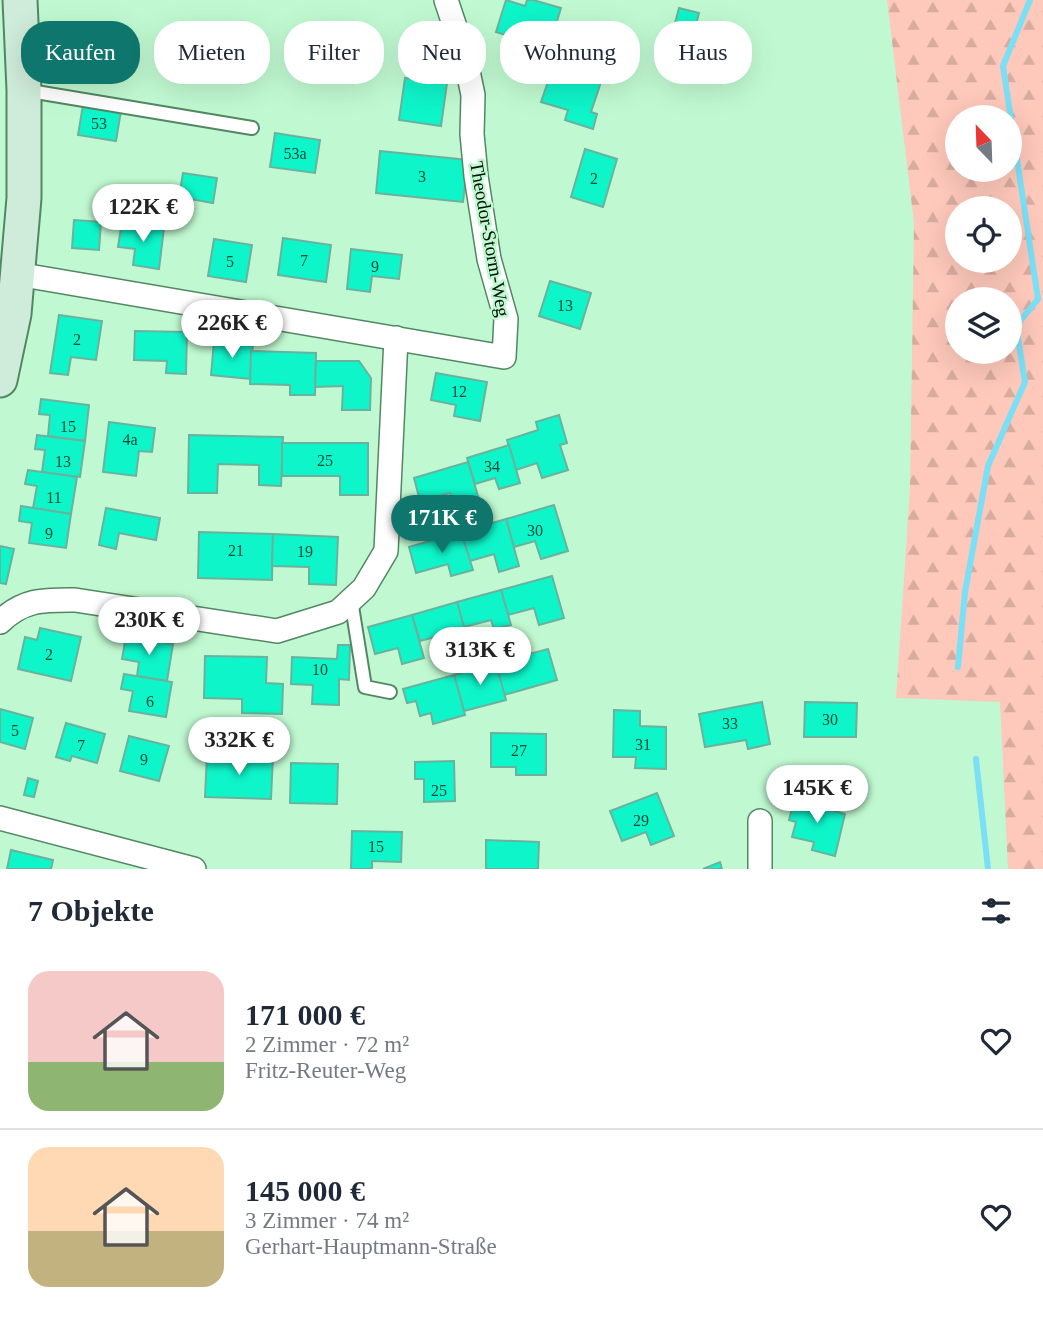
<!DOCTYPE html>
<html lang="de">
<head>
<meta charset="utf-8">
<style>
  :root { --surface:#fff; --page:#f2f2f3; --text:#1f2937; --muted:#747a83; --line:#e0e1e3; --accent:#0f766e }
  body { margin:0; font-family:Georgia,serif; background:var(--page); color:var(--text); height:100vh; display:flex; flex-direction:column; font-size:26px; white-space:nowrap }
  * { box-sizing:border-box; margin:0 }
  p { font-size:23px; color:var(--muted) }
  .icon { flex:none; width:38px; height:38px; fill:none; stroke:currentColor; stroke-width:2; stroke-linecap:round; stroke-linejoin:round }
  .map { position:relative; height:869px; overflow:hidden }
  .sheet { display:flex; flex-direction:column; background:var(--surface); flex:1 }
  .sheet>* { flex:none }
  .banner { position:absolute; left:21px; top:21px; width:1001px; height:63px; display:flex; gap:14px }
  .needle { width:46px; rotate:337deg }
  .tools { position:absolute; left:945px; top:105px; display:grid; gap:14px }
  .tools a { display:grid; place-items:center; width:77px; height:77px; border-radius:50%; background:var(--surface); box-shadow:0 7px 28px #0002; font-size:35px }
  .price { position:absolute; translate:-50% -60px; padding:0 16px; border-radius:24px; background:#fff; color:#222; font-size:23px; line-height:46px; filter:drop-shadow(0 2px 4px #0008) }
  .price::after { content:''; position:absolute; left:50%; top:42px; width:21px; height:16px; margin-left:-10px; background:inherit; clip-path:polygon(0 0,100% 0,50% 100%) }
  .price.on { background:var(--accent); color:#fff }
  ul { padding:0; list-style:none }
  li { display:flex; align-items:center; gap:21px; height:175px; padding:0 28px }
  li+li { border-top:2px solid var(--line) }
  li span { display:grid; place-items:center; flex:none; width:196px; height:140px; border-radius:21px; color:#555 }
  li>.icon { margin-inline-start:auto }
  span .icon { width:84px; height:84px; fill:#fffc; stroke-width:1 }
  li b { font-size:30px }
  h2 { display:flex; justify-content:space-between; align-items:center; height:84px; padding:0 28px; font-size:30px }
  .chip { padding:0 24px; border-radius:28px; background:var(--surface); box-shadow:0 7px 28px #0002; font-size:24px; line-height:63px }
  .chip.on { background:var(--accent); color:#fff }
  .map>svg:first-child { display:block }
  .forest { fill:url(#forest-firs); fill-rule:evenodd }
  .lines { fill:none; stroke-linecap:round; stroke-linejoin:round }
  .stream { stroke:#7bdff5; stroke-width:6 }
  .building { fill:#0ef5ca; stroke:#6ab29e; stroke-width:2 }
  .service-casing { stroke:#528763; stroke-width:16 }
  .minor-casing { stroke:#528763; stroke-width:26 }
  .secondary-casing { stroke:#528763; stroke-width:37 }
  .service { stroke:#fff; stroke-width:12 }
  .minor { stroke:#fff; stroke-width:23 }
  .secondary { stroke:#cfebd9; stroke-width:33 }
  .labels { text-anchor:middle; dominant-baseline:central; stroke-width:5; stroke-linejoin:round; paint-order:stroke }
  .number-label { font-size:16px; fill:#044c37 }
  .street-label { font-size:19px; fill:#011306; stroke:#c0f9d1 }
</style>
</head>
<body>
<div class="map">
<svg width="1043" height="869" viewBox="0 0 1043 869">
  <defs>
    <pattern id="forest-firs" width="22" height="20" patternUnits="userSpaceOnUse" patternTransform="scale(1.75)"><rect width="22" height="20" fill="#fec8bb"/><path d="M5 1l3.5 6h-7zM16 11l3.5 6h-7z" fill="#d8ab9f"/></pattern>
  </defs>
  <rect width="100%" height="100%" fill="#c0f9d1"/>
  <!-- forest -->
  <path class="forest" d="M887 0H1043V869H1008L1000 702 896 698 910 488 914 223ZM957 117H1010V170H957ZM957 208H1010V261H957ZM957 299H1010V352H957Z"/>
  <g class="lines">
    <!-- stream -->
    <g class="stream">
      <polyline points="958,667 965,592 988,466 1025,382 1016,326 1038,299 1003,66 1030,0"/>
      <polyline points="976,759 988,869"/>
    </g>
  </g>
  <!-- building -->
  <g class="building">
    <polygon points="506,0 525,6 527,0 533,0 561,8 551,41 518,31 516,38 496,32"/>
    <polygon points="679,8 699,13 695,29 675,23"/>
    <polygon points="553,67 601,82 591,112 597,114 593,129 565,120 568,110 541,102"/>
    <polygon points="405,78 447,83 441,126 399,120"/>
    <polygon points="83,105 121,111 116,141 78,135"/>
    <polygon points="275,133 320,140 315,173 270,167"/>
    <polygon points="585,149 617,159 603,207 571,197"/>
    <polygon points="380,151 468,160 463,202 376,193"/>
    <polygon points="183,173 217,178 213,203 179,197"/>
    <polygon points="74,220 101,222 99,250 72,248"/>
    <polygon points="122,222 164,228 159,269 133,265 135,249 118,247"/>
    <polygon points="283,238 331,245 326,282 278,275"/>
    <polygon points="214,239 252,245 246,282 208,276"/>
    <polygon points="351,249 402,255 399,279 372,276 370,292 347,289"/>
    <polygon points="550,281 591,293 580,329 539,316"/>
    <polygon points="59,315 102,321 96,360 71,357 68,375 50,373"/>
    <polygon points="135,331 187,332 186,374 166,373 167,361 134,360"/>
    <polygon points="214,341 253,344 250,379 211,375"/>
    <polygon points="251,351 316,353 315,395 290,395 290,385 250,384"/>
    <polygon points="316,361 359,361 371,378 370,410 342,410 343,386 315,387"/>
    <polygon points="436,373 487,382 480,421 454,416 456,405 431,400"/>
    <polygon points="41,399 89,405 85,441 48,436 50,415 39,414"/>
    <polygon points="559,415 567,443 560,445 568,470 542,478 537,463 516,470 507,440 538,430 536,422"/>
    <polygon points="109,422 155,428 152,452 139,451 136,476 103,472"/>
    <polygon points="37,435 85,441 80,477 42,472 45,450 35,449"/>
    <polygon points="189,435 283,437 281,486 259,485 259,465 218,464 217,493 188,493"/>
    <polygon points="282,443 368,443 368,495 340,495 340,476 282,476"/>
    <polygon points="509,445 520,483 499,489 495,478 475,484 467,458"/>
    <polygon points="468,462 480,503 455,510 450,493 420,501 414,478"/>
    <polygon points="28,470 77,477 71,514 33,508 37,486 25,484"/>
    <polygon points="554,505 568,551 541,559 535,541 514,547 506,519"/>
    <polygon points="21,506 71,514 66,548 29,543 32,523 19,521"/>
    <polygon points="106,508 160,518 156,540 119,533 116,549 99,545"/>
    <polygon points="506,519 519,566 499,572 494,554 470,561 461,532"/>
    <polygon points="199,532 273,534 272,580 198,578"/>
    <polygon points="461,532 473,570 451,576 448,564 416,573 409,547"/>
    <polygon points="273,534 338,537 336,585 309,584 309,567 272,566"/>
    <polygon points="0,546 14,549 6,584 0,583"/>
    <polygon points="552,576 564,618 539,625 534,608 508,615 501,590"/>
    <polygon points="501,590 511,625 494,629 491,620 464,627 457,602"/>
    <polygon points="457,602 470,649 451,654 446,634 420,641 412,615"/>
    <polygon points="412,615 424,658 402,664 398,648 375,654 368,627"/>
    <polygon points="40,628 81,637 71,681 18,669 25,637 37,640"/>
    <polygon points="126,636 173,644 167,681 137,676 139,662 122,659"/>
    <polygon points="338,645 350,645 349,680 339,679 339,705 312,704 313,685 291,684 292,657 337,659"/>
    <polygon points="548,649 557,680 504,695 496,663"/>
    <polygon points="205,656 267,657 266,683 283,684 282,714 242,713 242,699 204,698"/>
    <polygon points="496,663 506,700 464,711 454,675"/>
    <polygon points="124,674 172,682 166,717 129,711 133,691 121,689"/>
    <polygon points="454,675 465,715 433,724 431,713 420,716 416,701 407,703 403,689"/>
    <polygon points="762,702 770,744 748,749 746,740 705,747 699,714"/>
    <polygon points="805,702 857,703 856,737 804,737"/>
    <polygon points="0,709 33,718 25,749 0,742"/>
    <polygon points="614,710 640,711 640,726 666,727 666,769 635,768 636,757 613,757"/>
    <polygon points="66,723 105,734 97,763 72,756 70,761 56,757"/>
    <polygon points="491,733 546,734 546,775 516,775 516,767 491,767"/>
    <polygon points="129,736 169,746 159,781 120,771"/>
    <polygon points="207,754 273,756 271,799 205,797"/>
    <polygon points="454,761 455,801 424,802 424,779 415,779 415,762"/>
    <polygon points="291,763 338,764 337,804 290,803"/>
    <polygon points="28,778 38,781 34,797 24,795"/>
    <polygon points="657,793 674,836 651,845 646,832 622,841 610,811"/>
    <polygon points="795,797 827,805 826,809 845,814 835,856 812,850 814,842 792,837 796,822 789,820"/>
    <polygon points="352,831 402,832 401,862 372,861 372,869 351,869"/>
    <polygon points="486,840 539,842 538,869 486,869"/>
    <polygon points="11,850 53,860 51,869 7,869"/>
    <polygon points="720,862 722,869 703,869"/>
  </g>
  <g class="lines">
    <defs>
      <g id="service">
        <polyline points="24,90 252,128"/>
        <polyline points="351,600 365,687 390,692"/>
      </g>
      <g id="minor">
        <polyline points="17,274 504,357 506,319 489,259 476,176 472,134 473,95 465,57 446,0"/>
        <path d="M0 622C24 599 43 600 75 600L277 631 338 612 364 588 386 551 396 338"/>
        <polyline points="0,818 194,869"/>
        <polyline points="760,821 760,869"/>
      </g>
      <polyline id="secondary" points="0,380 14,314 24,198 24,90 20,0"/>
    </defs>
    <!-- service casing -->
    <use href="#service" class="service-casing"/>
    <!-- minor casing -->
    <use href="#minor" class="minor-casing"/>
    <!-- secondary casing -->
    <use href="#secondary" class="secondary-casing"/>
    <!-- service -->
    <use href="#service" class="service"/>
    <!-- minor -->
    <use href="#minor" class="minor"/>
    <!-- secondary -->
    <use href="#secondary" class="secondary"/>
  </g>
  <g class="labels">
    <!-- number labels -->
    <g class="number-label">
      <text x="99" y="123">53</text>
      <text x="295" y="153">53a</text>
      <text x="422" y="176">3</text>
      <text x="594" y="178">2</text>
      <text x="304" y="260">7</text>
      <text x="230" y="261">5</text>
      <text x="375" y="266">9</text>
      <text x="565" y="305">13</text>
      <text x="77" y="339">2</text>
      <text x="459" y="391">12</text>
      <text x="68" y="426">15</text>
      <text x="130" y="439">4a</text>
      <text x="325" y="460">25</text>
      <text x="63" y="461">13</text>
      <text x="492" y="466">34</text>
      <text x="54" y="497">11</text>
      <text x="535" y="530">30</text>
      <text x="49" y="533">9</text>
      <text x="236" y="550">21</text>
      <text x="305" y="551">19</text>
      <text x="49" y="654">2</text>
      <text x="320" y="669">10</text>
      <text x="150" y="701">6</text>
      <text x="830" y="719">30</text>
      <text x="730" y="723">33</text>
      <text x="15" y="730">5</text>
      <text x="643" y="744">31</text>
      <text x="81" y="745">7</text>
      <text x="519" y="750">27</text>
      <text x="144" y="759">9</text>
      <text x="439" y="790">25</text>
      <text x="641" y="820">29</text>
      <text x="376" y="846">15</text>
    </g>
    <!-- street labels -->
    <g class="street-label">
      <text transform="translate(490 239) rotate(80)">Theodor-Storm-Weg</text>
    </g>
  </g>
</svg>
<div class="tools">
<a><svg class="needle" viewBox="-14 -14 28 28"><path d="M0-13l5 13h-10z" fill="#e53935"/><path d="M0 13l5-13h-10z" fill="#747a83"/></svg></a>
<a><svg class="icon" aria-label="locate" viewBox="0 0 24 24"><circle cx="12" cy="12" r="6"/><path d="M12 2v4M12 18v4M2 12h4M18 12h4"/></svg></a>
<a><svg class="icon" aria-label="layers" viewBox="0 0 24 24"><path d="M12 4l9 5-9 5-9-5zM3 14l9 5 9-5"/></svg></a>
</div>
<b class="price" style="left:143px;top:244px">122K €</b>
<b class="price" style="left:232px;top:360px">226K €</b>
<b class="price on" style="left:442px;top:555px">171K €</b>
<b class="price" style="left:149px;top:657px">230K €</b>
<b class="price" style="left:480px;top:687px">313K €</b>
<b class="price" style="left:239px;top:777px">332K €</b>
<b class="price" style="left:817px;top:825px">145K €</b>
<div class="banner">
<a class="chip on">Kaufen</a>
<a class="chip">Mieten</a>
<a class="chip">Filter</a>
<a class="chip">Neu</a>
<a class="chip">Wohnung</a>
<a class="chip">Haus</a>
</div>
</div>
<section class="sheet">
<h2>7 Objekte<svg class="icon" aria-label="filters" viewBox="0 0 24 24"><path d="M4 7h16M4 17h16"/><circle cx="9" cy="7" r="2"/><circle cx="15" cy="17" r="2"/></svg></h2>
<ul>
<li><span style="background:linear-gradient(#f6c9c9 65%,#8fb573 0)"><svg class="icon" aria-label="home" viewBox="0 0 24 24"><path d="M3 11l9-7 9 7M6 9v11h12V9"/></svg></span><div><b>171 000 €</b><p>2 Zimmer · 72 m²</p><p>Fritz-Reuter-Weg</p></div><svg class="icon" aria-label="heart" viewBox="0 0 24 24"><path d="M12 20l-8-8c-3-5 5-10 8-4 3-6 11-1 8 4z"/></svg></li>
<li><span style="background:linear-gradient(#ffd9b3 60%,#c2b280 0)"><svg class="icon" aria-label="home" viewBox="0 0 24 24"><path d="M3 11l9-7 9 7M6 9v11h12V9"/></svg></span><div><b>145 000 €</b><p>3 Zimmer · 74 m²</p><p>Gerhart-Hauptmann-Straße</p></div><svg class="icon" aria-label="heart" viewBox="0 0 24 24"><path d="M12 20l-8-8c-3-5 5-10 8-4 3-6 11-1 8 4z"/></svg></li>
</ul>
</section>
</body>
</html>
